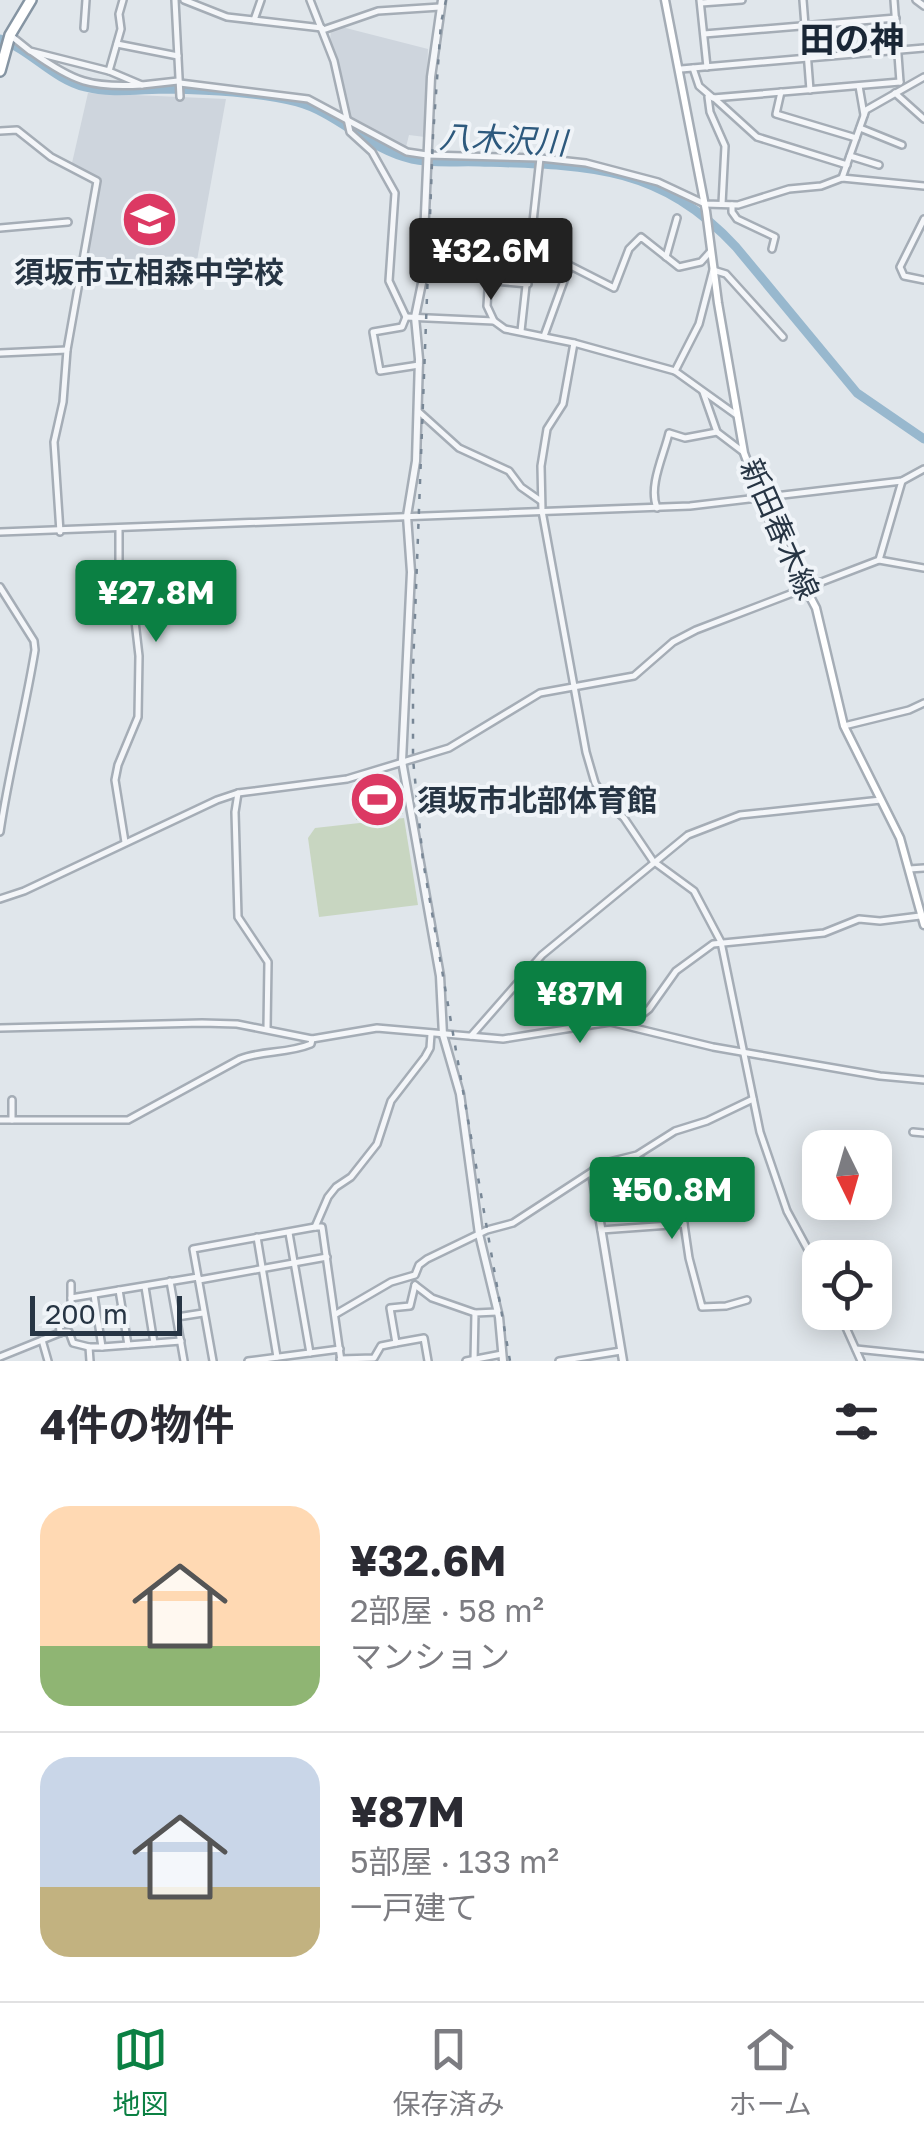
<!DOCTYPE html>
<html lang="ja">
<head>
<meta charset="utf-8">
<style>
  :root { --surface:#fff; --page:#f2f2f3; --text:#2b2b33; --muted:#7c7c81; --line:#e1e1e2; --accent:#0b8043 }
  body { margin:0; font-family:"Golos Text","Noto Sans JP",sans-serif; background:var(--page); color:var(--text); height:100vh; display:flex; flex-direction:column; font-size:38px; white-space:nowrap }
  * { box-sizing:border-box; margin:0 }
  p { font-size:32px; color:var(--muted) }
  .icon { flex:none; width:55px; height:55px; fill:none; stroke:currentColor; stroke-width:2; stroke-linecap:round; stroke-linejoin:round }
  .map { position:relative; height:1361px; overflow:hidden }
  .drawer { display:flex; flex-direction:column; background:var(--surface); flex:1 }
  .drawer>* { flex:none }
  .needle { width:65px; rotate:175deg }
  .controls { position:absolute; left:802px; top:1130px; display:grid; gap:20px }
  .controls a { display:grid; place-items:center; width:90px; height:90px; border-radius:20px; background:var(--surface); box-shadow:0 5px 25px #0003; font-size:50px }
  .scale { position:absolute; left:30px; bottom:25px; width:152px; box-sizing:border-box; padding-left:10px; border:5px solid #273544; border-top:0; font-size:28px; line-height:35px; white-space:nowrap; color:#273544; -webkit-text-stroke:8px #f0f4f8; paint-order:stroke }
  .price { position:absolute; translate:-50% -85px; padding:0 22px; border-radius:10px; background:var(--accent); color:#fff; font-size:32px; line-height:65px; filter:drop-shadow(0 2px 5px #0008) }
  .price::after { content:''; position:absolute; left:50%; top:60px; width:30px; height:22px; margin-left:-15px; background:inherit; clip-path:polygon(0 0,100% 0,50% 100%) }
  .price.selected { background:#222; color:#fff }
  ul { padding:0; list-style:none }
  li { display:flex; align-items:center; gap:30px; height:250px; padding:0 40px }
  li+li { border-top:2px solid var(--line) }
  li span { display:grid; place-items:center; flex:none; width:280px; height:200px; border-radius:30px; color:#555 }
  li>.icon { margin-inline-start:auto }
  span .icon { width:120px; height:120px; fill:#fffc; stroke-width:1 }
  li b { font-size:42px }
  h2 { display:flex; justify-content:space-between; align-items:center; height:120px; padding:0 40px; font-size:42px }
  .menu { display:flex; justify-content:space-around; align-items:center; height:140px; border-top:2px solid var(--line); background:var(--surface); font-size:28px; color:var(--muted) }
  .menu a { display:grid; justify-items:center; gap:5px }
  .menu .selected { color:var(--accent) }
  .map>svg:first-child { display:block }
  .built { fill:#ced5dd }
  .garden { fill:#c8d6c1 }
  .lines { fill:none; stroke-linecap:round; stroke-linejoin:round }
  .river { stroke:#98b8ce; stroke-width:9 }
  .minor-casing { stroke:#a5adb6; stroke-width:10 }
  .tertiary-casing { stroke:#a5adb6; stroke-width:11 }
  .secondary-casing { stroke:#a5adb6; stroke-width:11 }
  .trunk-casing { stroke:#8695a3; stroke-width:14 }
  .minor { stroke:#f4f6f9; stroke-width:5 }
  .tertiary { stroke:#f4f6f9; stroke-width:6 }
  .secondary { stroke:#fff; stroke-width:6 }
  .trunk { stroke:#fff; stroke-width:9 }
  .rail { stroke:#788796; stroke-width:2.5; stroke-dasharray:5 10; stroke-linecap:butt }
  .labels { text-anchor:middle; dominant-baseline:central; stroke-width:8; stroke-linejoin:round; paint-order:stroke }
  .poi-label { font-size:30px; font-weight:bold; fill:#273544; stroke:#f0f4f8 }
  .street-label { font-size:30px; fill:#273544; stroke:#f0f4f8 }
  .water-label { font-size:32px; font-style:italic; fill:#2d597d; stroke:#f0f4f8 }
  .quarter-label { font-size:35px; font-weight:bold; fill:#192635; stroke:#f0f4f8 }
</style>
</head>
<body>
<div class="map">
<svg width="924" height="1361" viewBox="0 0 924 1361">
  <rect width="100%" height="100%" fill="#e0e6eb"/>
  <!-- built -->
  <g class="built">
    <polygon points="338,26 428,49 425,137 409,135 406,147 349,118 330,41 331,29"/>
    <polygon points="88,93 226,99 194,277 87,256 99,179 72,163"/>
  </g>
  <!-- garden -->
  <g class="garden">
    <polygon points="399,781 403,814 356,820 353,787"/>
    <polygon points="404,818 418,905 319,917 308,838 315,828"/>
  </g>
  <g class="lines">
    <!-- river -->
    <path class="river" d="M0 39C31 50 53 79 85 87 112 94 141 89 169 89 210 90 256 92 297 102 338 113 369 150 412 159 433 164 458 161 480 162 586 165 659 164 736 247L857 393 924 439"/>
    <defs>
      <g id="minor">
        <polyline points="175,0 180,97"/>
        <polyline points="184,0 227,17 322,28"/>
        <polyline points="310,0 334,61 350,132 372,152 395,193 389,281 406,317"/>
        <polyline points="700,0 707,67"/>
        <polyline points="803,0 810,90"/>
        <polyline points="894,0 900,82"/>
        <polyline points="916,0 924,6"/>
        <polyline points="701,3 742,0"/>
        <polyline points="254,20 261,0"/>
        <polyline points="84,28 86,0"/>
        <polyline points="323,30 378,11 440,7"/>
        <polyline points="704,34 896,18"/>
        <polyline points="10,35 30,51 109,71 121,29 119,14 123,0"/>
        <polyline points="117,44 178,56"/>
        <path d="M32 52C74 82 91 88 142 85"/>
        <polyline points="693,68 699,86 713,98 900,82"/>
        <polyline points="681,69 924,48"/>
        <polyline points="109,71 142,85 178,81"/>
        <polyline points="180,83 308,99 407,152 427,155 540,158 586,163 658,182 705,204 738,205 789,189 821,186 842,178 924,186"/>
        <polyline points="859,86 864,115"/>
        <polyline points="781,92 776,114 856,138"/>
        <polyline points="895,93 924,119"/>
        <polyline points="708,97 710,112 725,146 722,204"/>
        <polyline points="714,98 757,137 847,165"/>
        <polyline points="860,128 902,145"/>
        <polyline points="0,131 17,130 51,157 97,181 67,350 63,402 54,442 60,532"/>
        <polyline points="850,156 879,165"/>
        <polyline points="842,178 866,110 924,77"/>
        <polyline points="732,205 732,212 737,219 775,237 772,249"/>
        <polyline points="924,219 900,267 904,276 924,280"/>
        <polyline points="0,228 68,222"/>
        <polyline points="531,251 555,258 614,288 629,249 641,237 679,267 701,262 710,252"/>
        <polyline points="666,257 677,218"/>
        <polyline points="495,281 528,284"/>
        <polyline points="488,290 487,306 494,321"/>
        <polyline points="406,317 494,321 505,329 574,343 675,371 735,414"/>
        <polyline points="406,317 402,327 373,332 380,371 419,365"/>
        <polyline points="521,331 540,158"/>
        <polyline points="544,336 569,267"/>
        <polyline points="574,343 563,404 547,429 541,466 542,511 586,752 595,783 608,803 624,818 653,861 694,891 721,942 760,1132 787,1211 820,1272"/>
        <polyline points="0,353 67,350"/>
        <polyline points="675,371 699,324 713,270 726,274 783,337"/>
        <polyline points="703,392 717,432 742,451"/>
        <polyline points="418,411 459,448 509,471 521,487 541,501"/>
        <path d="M657 508C648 486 664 455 669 433L685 438 717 432"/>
        <polyline points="119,529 119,570 135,621 139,656 138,717 118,765 115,780 125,842"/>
        <polyline points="0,532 690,506 902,481 924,469"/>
        <polyline points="879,560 924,568"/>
        <path d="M0 587 34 641 35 650C25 712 9 770 0 832"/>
        <polyline points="844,726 909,710 924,703"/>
        <polyline points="238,793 235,812 238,917 268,962 267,1029"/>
        <polyline points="909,869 924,868"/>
        <polyline points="0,899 24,891 217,800 238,793 347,779 449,748 540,693 634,676 673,642 696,630 879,560 902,481"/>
        <polyline points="629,1025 649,1009 676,971 713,944 824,933 859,919 880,921 920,916"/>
        <polyline points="0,1028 202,1023 237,1024 312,1039 377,1028 503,1039 610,1022 713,1047 880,1076 924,1080"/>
        <polyline points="471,1036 542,955 688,835 740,815 881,800"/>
        <path d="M0 1120H128L240 1059C263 1050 287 1054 311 1044L312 1039"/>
        <polyline points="12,1120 12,1100"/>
        <polyline points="913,1132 924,1133"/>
        <polyline points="636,1158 647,1163 649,1175 675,1174"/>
        <polyline points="684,1224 689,1258 702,1307 726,1306 747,1300"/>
        <polyline points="315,1227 328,1197 336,1187 351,1177 377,1144 391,1101 425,1057 430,1048 431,1034"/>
        <polyline points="316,1227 322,1227 341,1361"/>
        <polyline points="601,1230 684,1224 682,1196"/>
        <polyline points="289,1233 310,1353"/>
        <polyline points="257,1237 277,1357"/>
        <polyline points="199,1280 327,1257"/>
        <polyline points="170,1281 184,1361"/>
        <polyline points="415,1285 432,1298 475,1313"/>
        <polyline points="145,1287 154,1343"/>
        <polyline points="119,1290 128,1345"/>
        <polyline points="71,1298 198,1277"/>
        <polyline points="71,1305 71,1284"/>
        <polyline points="58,1308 60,1333"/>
        <polyline points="839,1312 861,1361"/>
        <polyline points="336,1314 391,1282 415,1275 419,1265 427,1259 487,1230 513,1223 605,1163 637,1155 675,1131 707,1121 753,1099"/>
        <polyline points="177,1317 203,1313"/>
        <polyline points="42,1340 48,1361"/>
        <polyline points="396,1343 424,1338 428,1361"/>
        <polyline points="102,1347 181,1341"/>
        <polyline points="856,1349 924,1356"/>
        <polyline points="0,1357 62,1332 69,1332 73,1343 89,1347"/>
        <polyline points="340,1359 374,1358 381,1346 396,1343 390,1308 410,1306 415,1285"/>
        <polyline points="90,1361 89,1347 102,1347 94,1295"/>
        <polyline points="213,1361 193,1249 315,1227"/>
        <polyline points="248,1361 340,1349"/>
        <polyline points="466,1361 502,1354"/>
        <polyline points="474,1361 475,1313 497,1312"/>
        <polyline points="559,1361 621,1351"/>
      </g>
      <g id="tertiary">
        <polyline points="442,0 431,77 422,283 415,317 419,359 416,461 407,516 411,572 402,761 440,976 443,1035 460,1094 479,1234 499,1317 503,1361"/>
        <polyline points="592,1173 623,1361"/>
      </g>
      <polyline id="secondary" points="665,0 706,211 718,303 744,453 768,517 816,608 844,726 900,838 924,925"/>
      <polyline id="trunk" points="0,71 10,35 31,0"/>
    </defs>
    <!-- minor casing -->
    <use href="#minor" class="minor-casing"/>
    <!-- tertiary casing -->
    <use href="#tertiary" class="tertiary-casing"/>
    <!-- secondary casing -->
    <use href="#secondary" class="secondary-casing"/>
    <!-- trunk casing -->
    <use href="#trunk" class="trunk-casing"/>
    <!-- minor -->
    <use href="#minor" class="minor"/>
    <!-- tertiary -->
    <use href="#tertiary" class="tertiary"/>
    <!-- secondary -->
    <use href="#secondary" class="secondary"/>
    <!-- trunk -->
    <use href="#trunk" class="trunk"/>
    <!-- rail -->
    <polyline class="rail" points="446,0 441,23 433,136 413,669 413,759 423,861 510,1361"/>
  </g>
  <!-- icons -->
  <defs>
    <symbol id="school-disc" viewBox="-11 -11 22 22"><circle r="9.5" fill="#dc3963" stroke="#f0f4f8"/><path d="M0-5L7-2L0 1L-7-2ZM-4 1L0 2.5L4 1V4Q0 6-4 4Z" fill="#fff"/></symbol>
    <symbol id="stadium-disc" viewBox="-11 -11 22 22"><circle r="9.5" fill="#dc3963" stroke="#f0f4f8"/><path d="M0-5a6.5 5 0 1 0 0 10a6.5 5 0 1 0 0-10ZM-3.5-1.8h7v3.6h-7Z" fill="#fff"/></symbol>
  </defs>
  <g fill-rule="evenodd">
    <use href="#school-disc" x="118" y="188" width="63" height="63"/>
    <use href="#stadium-disc" x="346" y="768" width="63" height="63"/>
  </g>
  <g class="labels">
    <!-- poi labels -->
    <g class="poi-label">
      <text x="149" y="272">須坂市立相森中学校</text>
      <text x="417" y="800" text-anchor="start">須坂市北部体育館</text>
    </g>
    <!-- street labels -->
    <g class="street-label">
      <text transform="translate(780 529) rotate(66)">新田春木線</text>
    </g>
    <!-- water labels -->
    <g class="water-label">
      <text transform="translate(503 139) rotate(3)">八木沢川</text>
    </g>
    <!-- quarter labels -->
    <g class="quarter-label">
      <text x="852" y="39">田の神</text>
    </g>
  </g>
</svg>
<div class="controls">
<a><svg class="needle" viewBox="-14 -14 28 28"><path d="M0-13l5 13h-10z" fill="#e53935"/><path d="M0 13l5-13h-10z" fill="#7c7c81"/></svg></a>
<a><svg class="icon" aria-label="locate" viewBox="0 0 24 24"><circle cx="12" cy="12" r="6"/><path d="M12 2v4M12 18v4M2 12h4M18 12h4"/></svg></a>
</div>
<div class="scale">200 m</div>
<b class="price selected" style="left:491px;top:303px">¥32.6M</b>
<b class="price" style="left:156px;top:645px">¥27.8M</b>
<b class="price" style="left:580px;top:1046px">¥87M</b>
<b class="price" style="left:672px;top:1242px">¥50.8M</b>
</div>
<section class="drawer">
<h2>4件の物件<svg class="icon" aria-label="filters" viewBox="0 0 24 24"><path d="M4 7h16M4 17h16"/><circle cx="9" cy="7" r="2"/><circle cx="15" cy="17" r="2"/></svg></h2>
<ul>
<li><span style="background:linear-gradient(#ffd9b3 70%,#8fb573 0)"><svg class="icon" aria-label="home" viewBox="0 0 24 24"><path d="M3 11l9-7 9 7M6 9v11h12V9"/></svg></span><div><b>¥32.6M</b><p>2部屋 · 58 m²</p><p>マンション</p></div></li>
<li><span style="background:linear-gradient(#c9d6e8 65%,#c2b280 0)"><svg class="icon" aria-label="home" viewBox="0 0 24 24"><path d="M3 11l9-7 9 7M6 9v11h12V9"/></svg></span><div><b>¥87M</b><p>5部屋 · 133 m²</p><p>一戸建て</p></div></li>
</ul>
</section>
<nav class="menu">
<a class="selected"><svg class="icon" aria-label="map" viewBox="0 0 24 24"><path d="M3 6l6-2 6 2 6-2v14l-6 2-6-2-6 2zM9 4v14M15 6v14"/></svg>地図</a>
<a><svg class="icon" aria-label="saved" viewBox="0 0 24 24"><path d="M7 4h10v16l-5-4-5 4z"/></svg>保存済み</a>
<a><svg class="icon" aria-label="home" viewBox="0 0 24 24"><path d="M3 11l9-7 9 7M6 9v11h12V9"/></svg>ホーム</a>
</nav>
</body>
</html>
